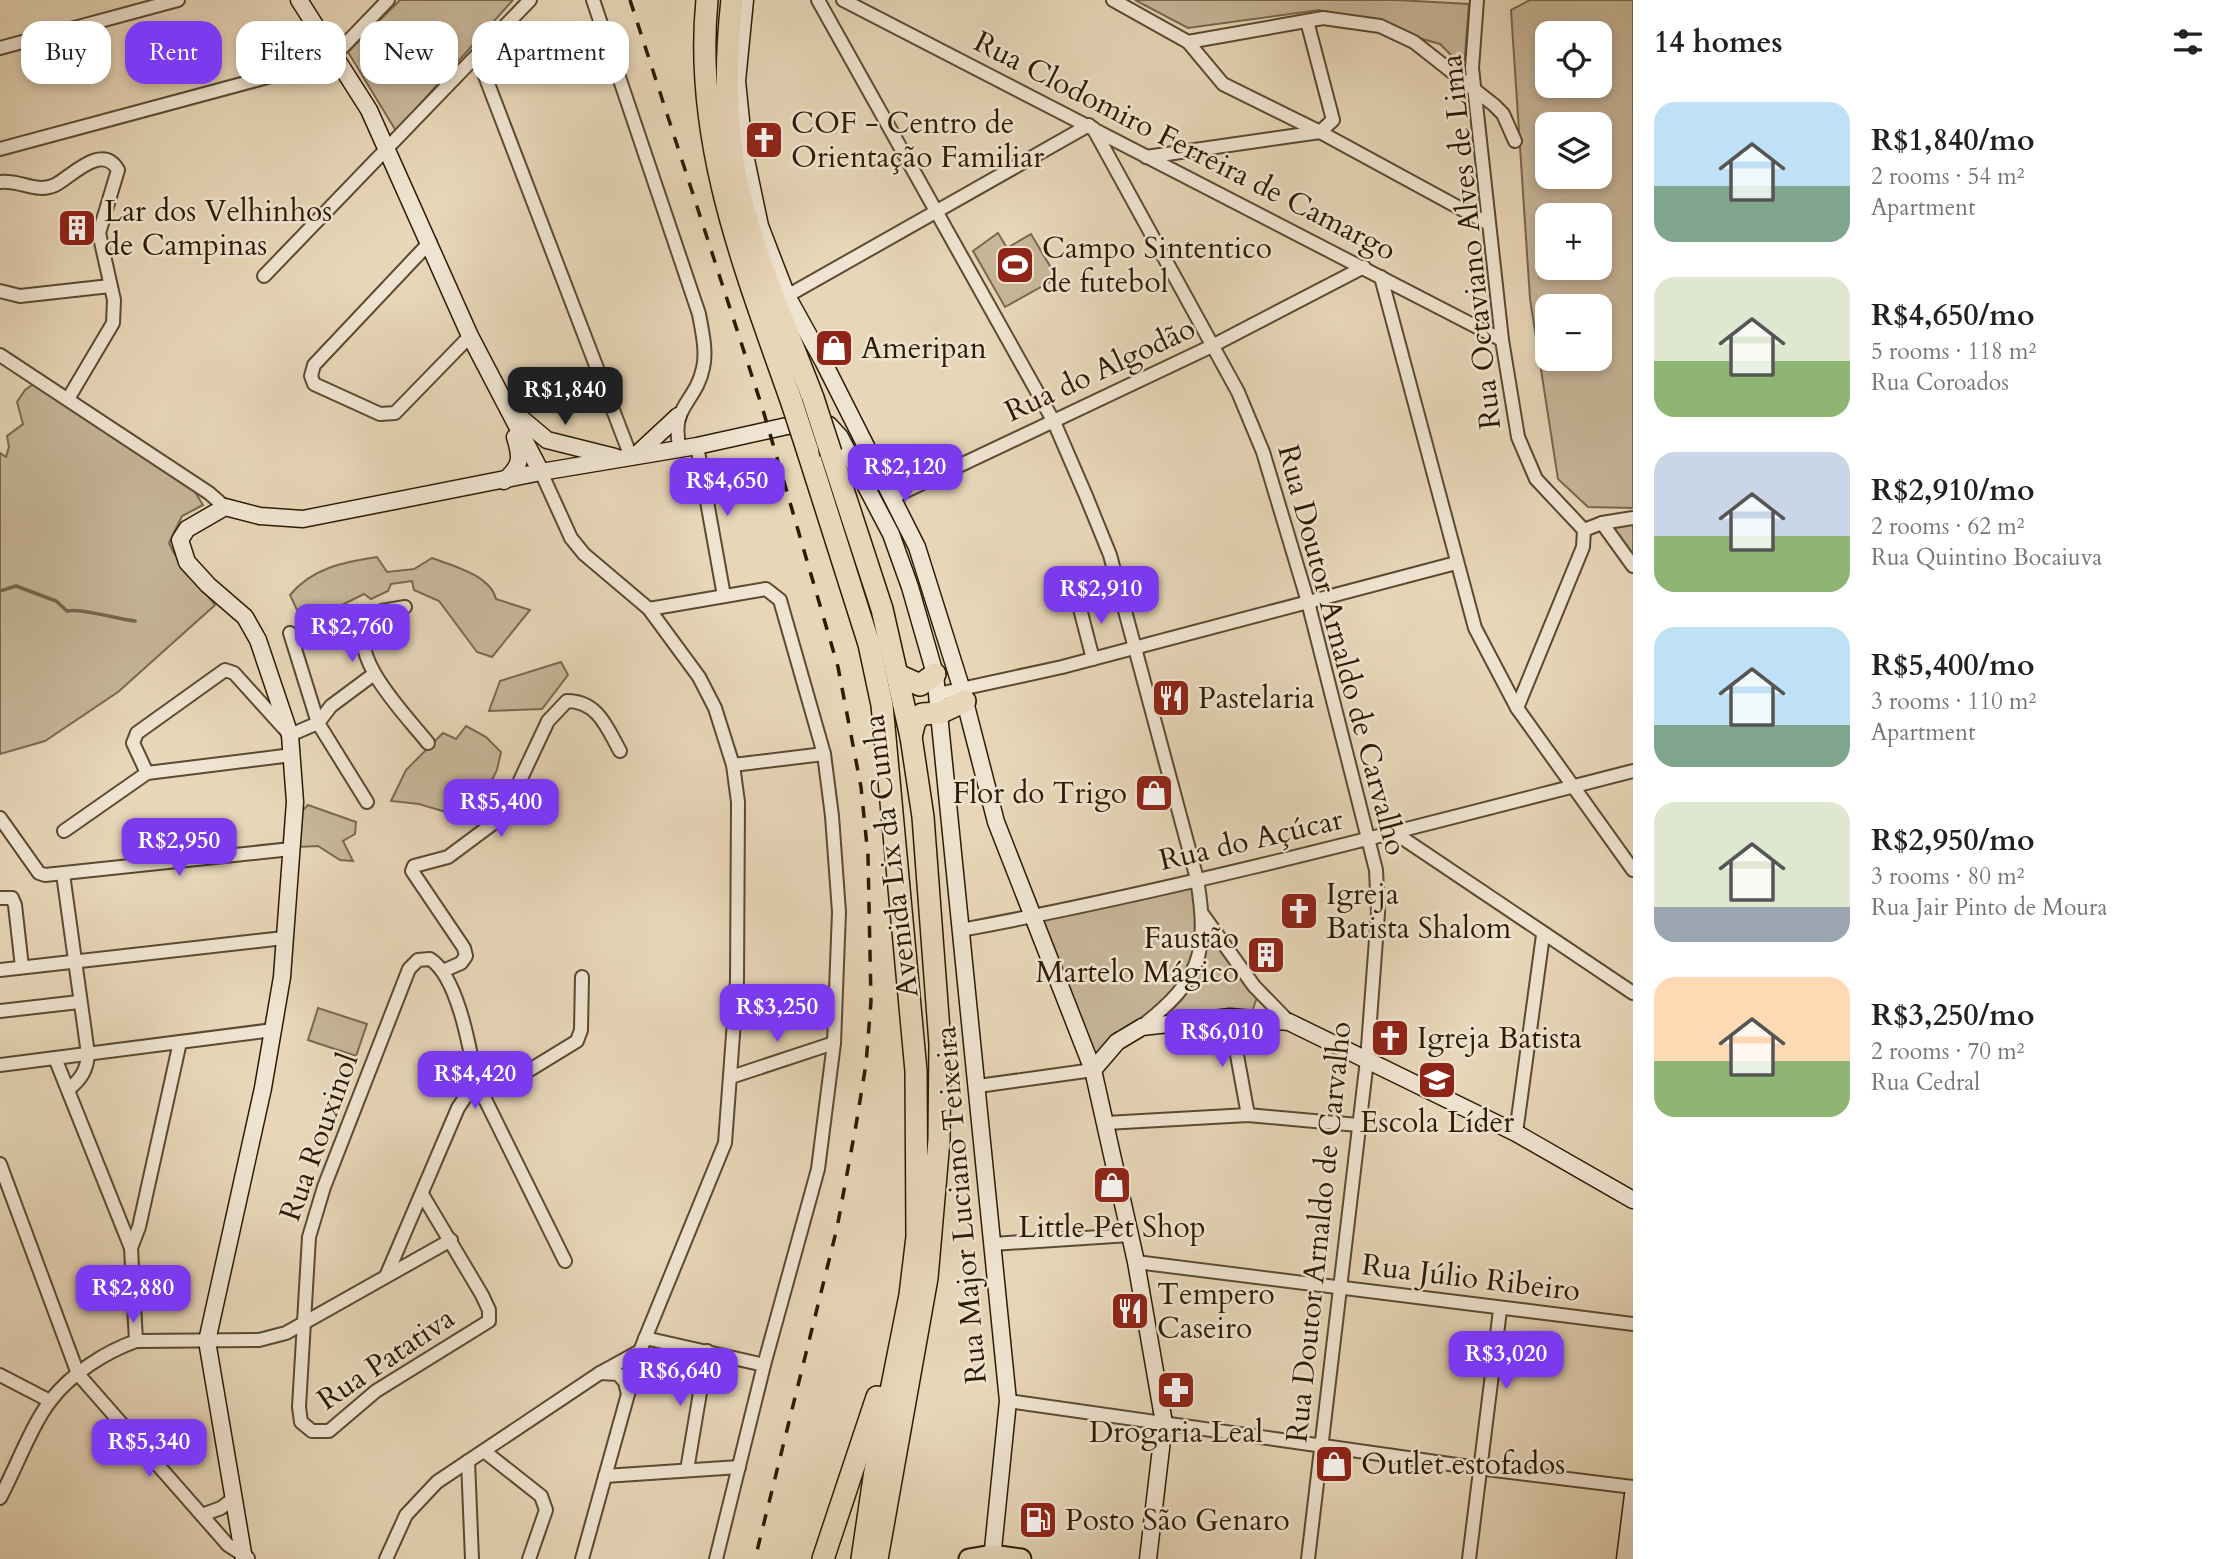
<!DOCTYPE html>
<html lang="en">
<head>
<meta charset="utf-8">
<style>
  :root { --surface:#fff; --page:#f6f6f6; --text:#202124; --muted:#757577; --accent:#7c3aed }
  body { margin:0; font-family:Cardo,serif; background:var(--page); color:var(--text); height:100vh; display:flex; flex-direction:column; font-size:26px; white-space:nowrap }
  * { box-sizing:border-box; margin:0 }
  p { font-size:23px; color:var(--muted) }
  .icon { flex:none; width:38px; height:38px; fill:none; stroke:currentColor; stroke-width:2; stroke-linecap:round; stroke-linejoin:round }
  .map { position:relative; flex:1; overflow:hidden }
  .drawer { display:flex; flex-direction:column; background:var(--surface); width:595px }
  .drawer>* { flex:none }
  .banner { position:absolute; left:21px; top:21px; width:665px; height:63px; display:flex; gap:14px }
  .fabs { position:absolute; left:1535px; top:21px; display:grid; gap:14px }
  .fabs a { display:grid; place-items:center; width:77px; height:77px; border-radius:14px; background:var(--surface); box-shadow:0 4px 10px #0003; font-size:35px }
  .price { position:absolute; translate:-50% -60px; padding:0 16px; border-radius:14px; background:var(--accent); color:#fff; font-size:23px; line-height:46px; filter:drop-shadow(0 2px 4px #0008) }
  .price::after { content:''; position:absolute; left:50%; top:42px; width:21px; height:16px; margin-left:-10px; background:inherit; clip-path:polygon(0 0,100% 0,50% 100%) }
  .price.active { background:#222; color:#fff }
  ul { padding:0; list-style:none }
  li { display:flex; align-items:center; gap:21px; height:175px; padding:0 21px }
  li span { display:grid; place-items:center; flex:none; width:196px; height:140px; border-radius:21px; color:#555 }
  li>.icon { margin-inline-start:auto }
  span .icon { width:84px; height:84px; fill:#fffc; stroke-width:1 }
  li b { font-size:30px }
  h2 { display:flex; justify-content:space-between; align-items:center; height:84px; padding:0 21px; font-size:30px }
  .chip { padding:0 24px; border-radius:21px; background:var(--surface); box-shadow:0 4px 10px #0003; font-size:24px; line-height:63px }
  .chip.active { background:var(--accent); color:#fff }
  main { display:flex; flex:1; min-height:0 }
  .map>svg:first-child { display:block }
  .green { fill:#c7b699; stroke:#7a684e; stroke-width:2; fill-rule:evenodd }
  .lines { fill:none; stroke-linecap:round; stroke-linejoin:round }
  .stream { stroke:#76654a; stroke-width:3.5 }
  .street-casing { stroke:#5b4a30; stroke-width:16 }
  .secondary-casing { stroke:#2c1b02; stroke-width:19 }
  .primary-casing { stroke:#2c1b02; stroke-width:23 }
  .highway-casing { stroke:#2c1b02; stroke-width:24 }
  .street { stroke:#efe4d1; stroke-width:12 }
  .secondary { stroke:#efe4d1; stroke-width:16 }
  .primary { stroke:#e7d6b8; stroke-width:19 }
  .highway { stroke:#e7d6b8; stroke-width:21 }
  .rail { stroke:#2c1b02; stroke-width:3.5; stroke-dasharray:12 12; stroke-linecap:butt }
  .highway-bridge-casing { stroke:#2c1b02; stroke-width:24; stroke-linecap:butt }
  .highway-bridge { stroke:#e7d6b8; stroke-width:21 }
  .labels { text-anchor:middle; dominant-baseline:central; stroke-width:5; stroke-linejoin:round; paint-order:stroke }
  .poi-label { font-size:30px; fill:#2c1b02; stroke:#efe4d1; text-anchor:start }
  .street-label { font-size:30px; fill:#2c1b02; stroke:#efe4d1 }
</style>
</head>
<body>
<main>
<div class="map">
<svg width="1633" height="1559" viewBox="0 0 1633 1559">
  <rect width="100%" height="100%" fill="#e7d6b8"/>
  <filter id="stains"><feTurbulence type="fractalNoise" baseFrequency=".00286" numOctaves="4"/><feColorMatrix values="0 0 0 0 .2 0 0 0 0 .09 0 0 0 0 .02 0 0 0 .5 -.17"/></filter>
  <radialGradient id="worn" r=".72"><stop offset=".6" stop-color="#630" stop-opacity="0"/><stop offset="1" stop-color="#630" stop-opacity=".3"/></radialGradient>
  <!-- green -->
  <g class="green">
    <polygon points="400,0 513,0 396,131 348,52"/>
    <polygon points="1135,0 1397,0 1469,4 1464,68 1440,44 1319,10 1188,28"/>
    <path d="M1530 0H1633V508L1588 507 1558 479 1530 299 1511 10ZM1547 33H1600V86H1547ZM1547 124H1600V177H1547ZM1547 215H1600V268H1547ZM1547 306H1600V359H1547Z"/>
    <polygon points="998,233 1007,248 1031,234 1057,278 1005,307 973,251"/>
    <path d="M35 383 195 492 203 505 182 516 169 543C179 566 199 584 215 605L118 692 45 741 0 754V453L6 457 9 447 7 436 23 424 17 402 25 390Z"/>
    <polygon points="1633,524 1633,556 1611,527"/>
    <path d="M377 557 387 572 414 569 432 558C453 566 490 575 496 599L530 610 492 657 477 652 439 601 414 590 412 581 391 584 388 591 371 599 364 594 320 616 298 612 290 595C312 568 344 562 377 557Z"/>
    <polygon points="561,662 568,675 542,709 489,711 500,681"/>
    <polygon points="466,726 486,737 501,752 497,770 485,794 449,813 419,804 391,801 406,770 443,733 456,739"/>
    <polygon points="308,805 356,822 355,834 343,841 353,861 340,860 318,846 297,847 298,815"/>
    <polygon points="1191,884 1199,900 1194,965 1177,991 1139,1024 1115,1033 1095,1065 1040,920"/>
    <polygon points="1210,933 1258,994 1252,1012 1161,1019 1183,997"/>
    <polygon points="318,1008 367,1024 356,1056 308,1040"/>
  </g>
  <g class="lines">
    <!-- stream -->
    <path class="stream" d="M0 591 16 586 56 601 67 611C82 608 116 619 135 621"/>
    <defs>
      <g id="street">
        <path d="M593 0 699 314C702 331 707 351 703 368 696 403 669 406 680 449"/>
        <path d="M818 0 1054 422 1086 496 1110 555 1197 879C1209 952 1201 980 1142 1026"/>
        <polyline points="843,0 1502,340"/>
        <polyline points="1113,0 1188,42 1323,18 1380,26 1414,42 1494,105 1503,114 1515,141"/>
        <polyline points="1477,0 1472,68 1502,340 1518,437 1536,479 1584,530 1602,523 1633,518"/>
        <polyline points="1188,42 1223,84 1320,132 1489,224"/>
        <polyline points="0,48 178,0"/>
        <polyline points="477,55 631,457"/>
        <polyline points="1093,128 1238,392 1263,452 1308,602 1376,870 1378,913 1367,1060 1308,1559"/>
        <polyline points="0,149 275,75 333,57 388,0"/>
        <polyline points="1146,157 1320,132 1333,120 1307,21"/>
        <path d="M0 182C19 179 36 194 55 185 71 177 102 142 118 170L99 233 114 300 113 323 68 399"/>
        <polyline points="430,242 314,365 311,376 314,384 380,414 395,413 470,336"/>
        <polyline points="264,276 530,0"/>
        <polyline points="1381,277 1475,628 1517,708 1633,870"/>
        <polyline points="0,291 20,296 110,286"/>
        <polyline points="787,296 1089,125"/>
        <polyline points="0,355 209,493 225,507"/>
        <polyline points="697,446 724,596"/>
        <polyline points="541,472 571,538 584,554 649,609 699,677 715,708 733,765 738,802 737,981 725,1143 640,1351 582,1559"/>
        <polyline points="893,497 1212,346 1364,267"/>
        <polyline points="1602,523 1633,566"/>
        <polyline points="1078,601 1093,659"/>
        <path d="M405 607 382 611 369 618C343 654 407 716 428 743"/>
        <polyline points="649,609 766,589 780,600 824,754 832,816 839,912 834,1043 818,1169 764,1365 716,1559"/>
        <polyline points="290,633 318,723 367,802"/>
        <polyline points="938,694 1062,667 1456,563"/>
        <polyline points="1517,708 1583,547 1584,530"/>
        <polyline points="733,765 824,754"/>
        <polyline points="147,773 133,743 137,733 225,670 234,673 290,735 318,723 331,706 374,674"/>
        <polyline points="0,818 39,873 45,875 291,849"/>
        <polyline points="64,831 147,773 292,755"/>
        <polyline points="1395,833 1633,993"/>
        <path d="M63 874 88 1054C87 1070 81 1079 69 1089"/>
        <polyline points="0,898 12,898 15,905 22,967"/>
        <polyline points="1203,915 1254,986 1289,1022"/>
        <path d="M961 930C1187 888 1410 828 1633 771"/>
        <polyline points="0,970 284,938"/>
        <path d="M443 971 461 963 466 956 464 948 412 871 414 866 448 857 495 822 508 806 548 721 567 701C598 701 607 728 620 751"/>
        <polyline points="0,1011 79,1002"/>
        <polyline points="1230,1017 1248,1115"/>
        <polyline points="55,1058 131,1248"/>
        <polyline points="0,1065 273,1030"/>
        <polyline points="731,1077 834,1043"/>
        <polyline points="978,1086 1093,1070"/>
        <polyline points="1106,1123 1248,1115 1358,1125"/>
        <polyline points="1516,1133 1543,935"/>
        <polyline points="0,1164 78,1374 228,1545 248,1558"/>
        <polyline points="993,1244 1130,1235"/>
        <polyline points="565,1261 476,1081 528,1071 577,1041 581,1030 582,977"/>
        <polyline points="1136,1262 1633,1324"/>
        <path d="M387 1274 458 1108 476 1081C470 1049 458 977 430 959L418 960 409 969 324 1187 309 1237 299 1407 301 1422 312 1431H329L376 1391 489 1321V1310L482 1295 422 1194"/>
        <polyline points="645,1338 764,1365"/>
        <polyline points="136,1341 131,1248 139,1227 180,1042"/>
        <polyline points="600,1373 618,1374 625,1382 628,1394"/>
        <polyline points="0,1375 50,1401"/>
        <polyline points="1008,1401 1478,1468 1633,1487"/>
        <polyline points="484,1451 541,1496 546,1510 529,1559"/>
        <polyline points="468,1461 472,1559"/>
        <polyline points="687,1470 707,1351"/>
        <polyline points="605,1476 739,1467"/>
        <path d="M0 1498C15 1470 32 1424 51 1400 71 1374 105 1352 136 1341L259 1340 286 1333 451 1240"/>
        <polyline points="202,1515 221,1508 234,1498"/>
        <polyline points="386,1559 406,1515 437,1482 600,1373 640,1351"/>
        <polyline points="1469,1559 1500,1310"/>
      </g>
      <g id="secondary">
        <polyline points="299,0 369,110 470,336 541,472"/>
        <polyline points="745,0 737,81 744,150 760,226 787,296 823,361 917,547 962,690 996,822 1093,1070 1136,1262 1164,1423 1148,1559"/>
        <polyline points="516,414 547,440 615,457"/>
        <polyline points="635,456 678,416"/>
        <path d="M504 481C521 466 522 459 515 437"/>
        <polyline points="1093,1070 1117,1042 1142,1027 1230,1017 1289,1022 1516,1133 1633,1200"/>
        <polyline points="244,1559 207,1341 263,1088 282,977 295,802 290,735 258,640 245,617 208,585 187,562 180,540 187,529 225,507 260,516 303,519 541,472 697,446 787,426 822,423 829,425 840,437 891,534 910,587 935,674 1008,1401 992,1559"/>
        <polyline points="1625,1559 1633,1495"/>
      </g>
      <polyline id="primary" points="969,1559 992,1555 1021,1559"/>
      <g id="highway">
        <path d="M707 0C693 142 746 272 792 403"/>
        <path d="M732 0C726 53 725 106 733 160 745 237 785 324 813 398"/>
        <polyline points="808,452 869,644 882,705 916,1071 917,1237 910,1295 875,1471 862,1559"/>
        <polyline points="831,453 882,609 911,737 923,817 940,1044 939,1140 927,1278 877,1559"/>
        <polyline points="898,675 920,685 935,674"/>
        <polyline points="911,737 915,721 922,714 940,713 965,701"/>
        <polyline points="823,1559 877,1397"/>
      </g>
    </defs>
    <!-- street casing -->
    <use href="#street" class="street-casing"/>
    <!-- secondary casing -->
    <use href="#secondary" class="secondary-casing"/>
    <!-- primary casing -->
    <use href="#primary" class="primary-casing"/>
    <!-- highway casing -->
    <use href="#highway" class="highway-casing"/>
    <!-- street -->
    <use href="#street" class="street"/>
    <!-- secondary -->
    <use href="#secondary" class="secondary"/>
    <!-- primary -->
    <use href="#primary" class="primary"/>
    <!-- highway -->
    <use href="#highway" class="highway"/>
    <!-- rail -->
    <polyline class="rail" points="630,0 763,410 838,667 861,787 868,856 871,1001 866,1064 856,1125 837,1228 755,1559"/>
    <defs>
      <g id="highway-bridge">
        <polyline points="813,398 831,453"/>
        <polyline points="792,403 808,452"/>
      </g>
    </defs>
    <!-- highway-bridge casing -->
    <use href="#highway-bridge" class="highway-bridge-casing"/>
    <!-- highway-bridge -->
    <use href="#highway-bridge" class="highway-bridge"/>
  </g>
  <!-- icons -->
  <defs>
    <symbol id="church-square" viewBox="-11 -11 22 22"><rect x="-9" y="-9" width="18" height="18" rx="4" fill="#8f2418" stroke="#efe4d1"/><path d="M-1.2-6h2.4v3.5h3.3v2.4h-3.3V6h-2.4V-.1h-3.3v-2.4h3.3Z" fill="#fff"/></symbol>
    <symbol id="building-square" viewBox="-11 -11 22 22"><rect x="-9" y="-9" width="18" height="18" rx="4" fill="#8f2418" stroke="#efe4d1"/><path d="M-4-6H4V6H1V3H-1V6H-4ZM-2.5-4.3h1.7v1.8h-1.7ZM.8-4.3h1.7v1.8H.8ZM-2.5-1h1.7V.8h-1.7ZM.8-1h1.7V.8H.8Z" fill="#fff"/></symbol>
    <symbol id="stadium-square" viewBox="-11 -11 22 22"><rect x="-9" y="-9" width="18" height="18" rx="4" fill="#8f2418" stroke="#efe4d1"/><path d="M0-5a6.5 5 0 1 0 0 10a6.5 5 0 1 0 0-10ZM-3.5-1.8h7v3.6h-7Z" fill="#fff"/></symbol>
    <symbol id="shop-square" viewBox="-11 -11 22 22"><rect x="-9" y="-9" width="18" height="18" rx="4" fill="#8f2418" stroke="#efe4d1"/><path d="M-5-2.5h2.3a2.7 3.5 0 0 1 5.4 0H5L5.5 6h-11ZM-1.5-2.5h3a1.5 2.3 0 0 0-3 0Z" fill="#fff"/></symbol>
    <symbol id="restaurant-square" viewBox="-11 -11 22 22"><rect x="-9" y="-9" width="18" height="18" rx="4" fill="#8f2418" stroke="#efe4d1"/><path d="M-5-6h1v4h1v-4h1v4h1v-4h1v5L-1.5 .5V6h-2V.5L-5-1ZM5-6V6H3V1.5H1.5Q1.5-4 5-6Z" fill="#fff"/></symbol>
    <symbol id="university-square" viewBox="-11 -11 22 22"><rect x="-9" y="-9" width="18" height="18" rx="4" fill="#8f2418" stroke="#efe4d1"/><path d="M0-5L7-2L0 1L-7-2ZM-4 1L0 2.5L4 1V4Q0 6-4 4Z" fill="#fff"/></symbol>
    <symbol id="pharmacy-square" viewBox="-11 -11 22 22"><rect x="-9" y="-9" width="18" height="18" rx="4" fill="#8f2418" stroke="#efe4d1"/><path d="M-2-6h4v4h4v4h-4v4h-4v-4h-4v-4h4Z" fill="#fff"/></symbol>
    <symbol id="fuel-square" viewBox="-11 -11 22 22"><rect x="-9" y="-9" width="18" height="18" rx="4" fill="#8f2418" stroke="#efe4d1"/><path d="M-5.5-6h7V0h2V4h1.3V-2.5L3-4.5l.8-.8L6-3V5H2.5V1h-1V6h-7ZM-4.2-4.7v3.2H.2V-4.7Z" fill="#fff"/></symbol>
  </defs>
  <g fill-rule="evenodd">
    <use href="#church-square" x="742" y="118" width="44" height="44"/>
    <use href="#building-square" x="55" y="206" width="44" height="44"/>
    <use href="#stadium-square" x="993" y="243" width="44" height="44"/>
    <use href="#shop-square" x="812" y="326" width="44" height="44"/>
    <use href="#restaurant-square" x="1149" y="676" width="44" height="44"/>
    <use href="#shop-square" x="1132" y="771" width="44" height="44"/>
    <use href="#church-square" x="1277" y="889" width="44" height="44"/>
    <use href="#building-square" x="1244" y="933" width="44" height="44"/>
    <use href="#church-square" x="1368" y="1016" width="44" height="44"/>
    <use href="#university-square" x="1415" y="1058" width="44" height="44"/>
    <use href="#shop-square" x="1090" y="1163" width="44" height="44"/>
    <use href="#restaurant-square" x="1108" y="1289" width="44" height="44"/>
    <use href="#pharmacy-square" x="1154" y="1368" width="44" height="44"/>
    <use href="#shop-square" x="1312" y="1442" width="44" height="44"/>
    <use href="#fuel-square" x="1016" y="1498" width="44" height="44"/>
  </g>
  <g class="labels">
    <!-- poi labels -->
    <g class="poi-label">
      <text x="791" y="123">COF - Centro de<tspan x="791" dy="34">Orientação Familiar</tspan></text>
      <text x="104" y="211">Lar dos Velhinhos<tspan x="104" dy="34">de Campinas</tspan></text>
      <text x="1042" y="248">Campo Sintentico<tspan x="1042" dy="34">de futebol</tspan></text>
      <text x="861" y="348">Ameripan</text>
      <text x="1198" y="698">Pastelaria</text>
      <text x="1127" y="793" text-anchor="end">Flor do Trigo</text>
      <text x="1326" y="894">Igreja<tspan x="1326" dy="34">Batista Shalom</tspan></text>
      <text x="1239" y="938" text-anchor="end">Faustão<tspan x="1239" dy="34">Martelo Mágico</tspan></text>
      <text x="1417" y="1038">Igreja Batista</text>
      <text x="1437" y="1122" text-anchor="middle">Escola Líder</text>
      <text x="1112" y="1227" text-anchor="middle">Little Pet Shop</text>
      <text x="1157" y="1294">Tempero<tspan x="1157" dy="34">Caseiro</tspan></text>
      <text x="1176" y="1432" text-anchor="middle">Drogaria Leal</text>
      <text x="1361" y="1464">Outlet estofados</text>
      <text x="1065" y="1520">Posto São Genaro</text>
    </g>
    <!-- street labels -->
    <g class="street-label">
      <text transform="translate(1185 146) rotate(27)">Rua Clodomiro Ferreira de Camargo</text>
      <text transform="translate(1471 242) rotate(-96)">Rua Octaviano Alves de Lima</text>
      <text transform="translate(1100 370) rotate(-25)">Rua do Algodão</text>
      <text transform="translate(1342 650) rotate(75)">Rua Doutor Arnaldo de Carvalho</text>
      <text transform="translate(1251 840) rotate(-13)">Rua do Açúcar</text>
      <text transform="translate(891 856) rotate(-97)">Avenida Lix da Cunha</text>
      <text transform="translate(319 1137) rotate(-70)">Rua Rouxinol</text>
      <text transform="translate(961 1205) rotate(-95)">Rua Major Luciano Teixeira</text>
      <text transform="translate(1319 1232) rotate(-84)">Rua Doutor Arnaldo de Carvalho</text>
      <text transform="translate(1471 1278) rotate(7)">Rua Júlio Ribeiro</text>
      <text transform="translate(386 1359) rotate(-34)">Rua Patativa</text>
    </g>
  </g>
  <rect width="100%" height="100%" filter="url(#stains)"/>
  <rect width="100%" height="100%" fill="url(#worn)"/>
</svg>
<div class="fabs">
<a><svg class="icon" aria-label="locate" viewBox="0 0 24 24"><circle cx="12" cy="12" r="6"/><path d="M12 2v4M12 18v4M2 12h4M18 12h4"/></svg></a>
<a><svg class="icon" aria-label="layers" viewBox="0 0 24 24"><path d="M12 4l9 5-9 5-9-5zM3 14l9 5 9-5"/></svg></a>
<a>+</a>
<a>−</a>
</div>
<b class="price active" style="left:565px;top:427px">R$1,840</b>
<b class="price" style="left:905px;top:504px">R$2,120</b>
<b class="price" style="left:727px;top:518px">R$4,650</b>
<b class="price" style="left:1101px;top:626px">R$2,910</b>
<b class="price" style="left:352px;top:664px">R$2,760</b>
<b class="price" style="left:501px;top:839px">R$5,400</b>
<b class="price" style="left:179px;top:878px">R$2,950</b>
<b class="price" style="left:777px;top:1044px">R$3,250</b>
<b class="price" style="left:1222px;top:1069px">R$6,010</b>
<b class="price" style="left:475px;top:1111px">R$4,420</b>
<b class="price" style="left:133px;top:1325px">R$2,880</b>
<b class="price" style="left:1506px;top:1391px">R$3,020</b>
<b class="price" style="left:680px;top:1408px">R$6,640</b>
<b class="price" style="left:149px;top:1479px">R$5,340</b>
<div class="banner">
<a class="chip">Buy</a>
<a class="chip active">Rent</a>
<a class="chip">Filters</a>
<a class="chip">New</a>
<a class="chip">Apartment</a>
</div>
</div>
<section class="drawer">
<h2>14 homes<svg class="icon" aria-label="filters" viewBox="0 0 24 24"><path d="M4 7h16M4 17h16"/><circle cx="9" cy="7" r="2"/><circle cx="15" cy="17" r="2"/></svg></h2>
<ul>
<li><span style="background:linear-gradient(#bfe0f5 60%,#7fa58c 0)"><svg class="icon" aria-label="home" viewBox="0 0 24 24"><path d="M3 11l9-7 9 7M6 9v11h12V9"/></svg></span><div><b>R$1,840/mo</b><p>2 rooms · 54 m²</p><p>Apartment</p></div></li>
<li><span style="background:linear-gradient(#dfe7d0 60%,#8fb573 0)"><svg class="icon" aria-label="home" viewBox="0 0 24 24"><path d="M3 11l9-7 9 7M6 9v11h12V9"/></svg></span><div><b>R$4,650/mo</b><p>5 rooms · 118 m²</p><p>Rua Coroados</p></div></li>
<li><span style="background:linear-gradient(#c9d6e8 60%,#8fb573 0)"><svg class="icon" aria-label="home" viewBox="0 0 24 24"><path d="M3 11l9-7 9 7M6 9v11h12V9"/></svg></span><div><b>R$2,910/mo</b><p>2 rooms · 62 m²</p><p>Rua Quintino Bocaiuva</p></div></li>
<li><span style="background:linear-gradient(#bfe0f5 70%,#7fa58c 0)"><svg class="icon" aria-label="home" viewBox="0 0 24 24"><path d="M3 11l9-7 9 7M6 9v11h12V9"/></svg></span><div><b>R$5,400/mo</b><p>3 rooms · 110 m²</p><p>Apartment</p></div></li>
<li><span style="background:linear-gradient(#dfe7d0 75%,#9aa5b1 0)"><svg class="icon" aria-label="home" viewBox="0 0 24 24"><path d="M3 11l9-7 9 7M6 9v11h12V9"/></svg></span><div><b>R$2,950/mo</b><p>3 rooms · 80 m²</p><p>Rua Jair Pinto de Moura</p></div></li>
<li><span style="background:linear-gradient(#ffd9b3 60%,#8fb573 0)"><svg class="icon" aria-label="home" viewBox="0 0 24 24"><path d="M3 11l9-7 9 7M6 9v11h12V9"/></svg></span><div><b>R$3,250/mo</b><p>2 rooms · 70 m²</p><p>Rua Cedral</p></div></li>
</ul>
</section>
</main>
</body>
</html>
